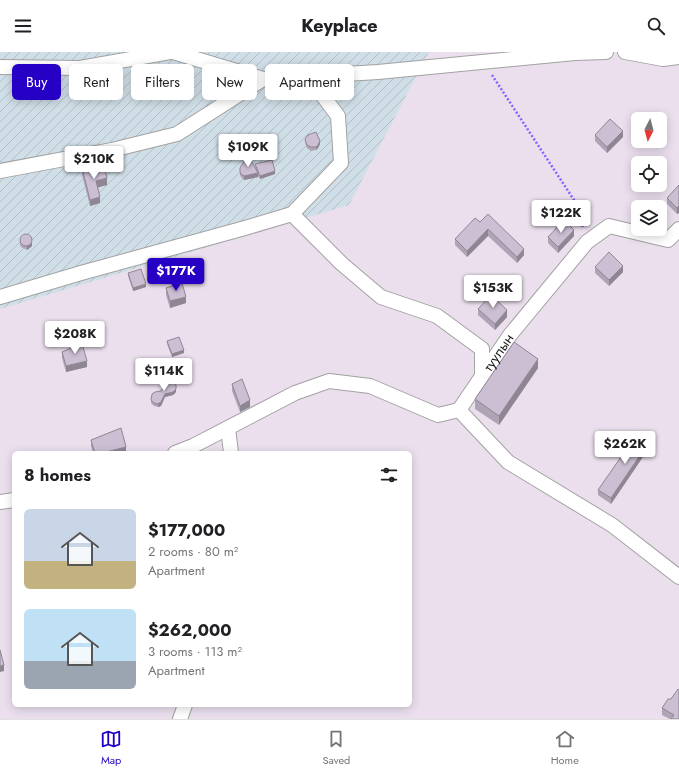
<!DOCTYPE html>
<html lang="en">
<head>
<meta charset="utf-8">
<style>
  :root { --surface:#fff; --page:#f2f2f2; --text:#202124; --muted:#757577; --line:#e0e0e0; --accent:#2700c5 }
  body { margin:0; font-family:Jost,sans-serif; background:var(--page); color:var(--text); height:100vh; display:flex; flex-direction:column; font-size:15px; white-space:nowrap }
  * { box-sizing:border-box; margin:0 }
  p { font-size:13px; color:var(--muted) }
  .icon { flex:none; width:22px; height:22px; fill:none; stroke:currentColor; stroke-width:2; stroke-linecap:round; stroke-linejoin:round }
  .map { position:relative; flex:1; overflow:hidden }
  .panel { position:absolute; left:12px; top:399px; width:400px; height:256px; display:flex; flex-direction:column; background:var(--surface); border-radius:6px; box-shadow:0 2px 10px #0003 }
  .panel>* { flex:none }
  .banner { position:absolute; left:12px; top:12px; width:400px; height:36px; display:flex; gap:8px }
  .needle { width:26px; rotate:186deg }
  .buttons { position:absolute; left:631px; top:60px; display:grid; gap:8px }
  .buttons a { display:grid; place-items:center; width:36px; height:36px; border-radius:6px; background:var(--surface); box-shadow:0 2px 10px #0003; font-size:20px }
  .price { position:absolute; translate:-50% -34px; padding:0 9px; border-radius:4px; background:#fff; color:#222; font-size:13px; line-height:26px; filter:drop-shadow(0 1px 2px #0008) }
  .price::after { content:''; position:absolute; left:50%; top:24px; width:12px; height:9px; margin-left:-6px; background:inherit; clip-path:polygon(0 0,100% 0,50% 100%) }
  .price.on { background:var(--accent); color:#fff }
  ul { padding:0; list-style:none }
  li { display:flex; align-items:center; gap:12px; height:100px; padding:0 12px }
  li span { display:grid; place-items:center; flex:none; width:112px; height:80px; border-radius:6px; color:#555 }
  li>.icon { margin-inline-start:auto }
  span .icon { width:48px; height:48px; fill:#fffc; stroke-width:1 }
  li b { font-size:17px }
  h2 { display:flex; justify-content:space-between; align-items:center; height:48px; padding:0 12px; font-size:17px }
  .tag { padding:0 14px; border-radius:6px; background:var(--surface); box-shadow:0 2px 10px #0003; font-size:14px; line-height:36px }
  .tag.on { background:var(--accent); color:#fff }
  header { display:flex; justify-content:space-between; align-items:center; height:52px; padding:0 12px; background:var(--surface); font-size:18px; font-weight:700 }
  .tabs { display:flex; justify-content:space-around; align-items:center; height:56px; border-top:1px solid var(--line); background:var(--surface); font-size:11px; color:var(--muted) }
  .tabs a { display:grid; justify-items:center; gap:2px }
  .tabs .on { color:var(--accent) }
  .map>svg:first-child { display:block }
  .industrial { fill:url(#industrial-furrows) }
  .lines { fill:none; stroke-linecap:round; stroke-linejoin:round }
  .minor-casing { stroke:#a2a2a2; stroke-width:16 }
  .path { stroke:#8e5eff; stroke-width:2.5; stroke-dasharray:2 2; stroke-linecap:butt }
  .minor { stroke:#fff; stroke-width:14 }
  .wall { fill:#afa4b6 }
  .shaded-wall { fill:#8f8694 }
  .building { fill:#ccbfd4; stroke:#8f8694 }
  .labels { text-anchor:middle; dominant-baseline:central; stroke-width:3.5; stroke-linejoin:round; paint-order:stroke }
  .street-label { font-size:14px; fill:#1b1b1b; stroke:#fff }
</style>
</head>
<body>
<header><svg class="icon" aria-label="menu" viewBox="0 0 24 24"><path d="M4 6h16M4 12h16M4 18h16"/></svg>Keyplace<svg class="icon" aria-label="search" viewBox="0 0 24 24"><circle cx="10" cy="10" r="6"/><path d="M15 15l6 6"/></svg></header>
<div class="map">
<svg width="679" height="667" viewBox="0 0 679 667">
  <defs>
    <pattern id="industrial-furrows" width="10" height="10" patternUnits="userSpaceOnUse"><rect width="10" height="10" fill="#d0dee7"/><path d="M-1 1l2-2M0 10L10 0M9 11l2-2" fill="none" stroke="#b2bec6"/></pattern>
  </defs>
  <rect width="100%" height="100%" fill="#ebdfed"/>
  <!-- industrial -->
  <polygon class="industrial" points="0,0 429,0 349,153 0,257"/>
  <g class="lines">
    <defs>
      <g id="minor">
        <polyline points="173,0 263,27 378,20 575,1 606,0"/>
        <polyline points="625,0 663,7 679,5"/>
        <polyline points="0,15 80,16 170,0"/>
        <polyline points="0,119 112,98 177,82 263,27"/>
        <polyline points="292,162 342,212 381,245 437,264 482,297 482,324"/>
        <polyline points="0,245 81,221 245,176 292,162 341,111 338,64 308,24"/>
        <path id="s1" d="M459 358 510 283 587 190 609 174 668 188 679 177"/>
        <polyline points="459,358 508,410 612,473 679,525"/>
        <polyline points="228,376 231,401"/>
        <polyline points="175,401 193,394 295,341 329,329 370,334 438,363 459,358"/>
        <polyline points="0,450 14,448"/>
        <polyline points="180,667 185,653"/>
      </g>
    </defs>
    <!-- minor casing -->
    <use href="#minor" class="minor-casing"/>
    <!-- path -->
    <polyline class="path" points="492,23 576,151 583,176"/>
    <!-- minor -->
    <use href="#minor" class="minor"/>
  </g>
  <!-- wall -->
  <g class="wall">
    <polygon points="595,83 623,85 607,101 595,89"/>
    <polygon points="305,87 320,92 318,96 316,98 311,99 307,96 306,94"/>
    <polygon points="255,112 275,122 260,127 258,124 258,125 244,128 241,125 240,123 240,116 256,118"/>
    <polygon points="82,116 93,117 107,133 98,135 100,151 90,154 82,123"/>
    <polygon points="679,133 679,161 677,162 667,152 667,146"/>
    <polygon points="480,170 524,203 517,211 488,184 467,205 455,193 455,187"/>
    <polygon points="574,184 558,201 548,191 548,185"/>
    <polygon points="32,185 32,194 27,198 21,195 20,192 20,189"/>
    <polygon points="595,215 623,220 609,234 595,221"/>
    <polygon points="128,221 146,235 133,239 128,224"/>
    <polygon points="166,236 186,251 170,256 166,243"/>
    <polygon points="478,257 507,265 495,278 478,263"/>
    <polygon points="167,289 184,301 172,305 167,292"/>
    <polygon points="62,300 87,315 66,320 62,306"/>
    <polygon points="538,316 499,373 475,357 475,347"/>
    <polygon points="232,332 250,355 240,360 232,339"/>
    <polygon points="176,336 176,340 173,343 165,345 161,354 158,355 154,354 151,351 151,348 161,339"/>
    <polygon points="91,388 126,401 93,401 91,394"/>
    <polygon points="651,393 611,452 598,443 598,438"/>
    <polygon points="671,647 679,667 670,667 662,663 662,656"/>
  </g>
  <!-- shaded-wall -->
  <g class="shaded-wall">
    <polygon points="623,79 623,85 607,101 607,95"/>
    <polygon points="320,89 320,92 318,96 316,98 316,95"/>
    <polygon points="275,119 275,122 260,127 260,124"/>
    <polygon points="258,121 258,125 244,128 244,124"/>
    <polygon points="107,126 107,133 96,136 96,129"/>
    <polygon points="100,145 100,151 90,154 90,148"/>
    <polygon points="679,154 679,161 677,162 677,156"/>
    <polygon points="488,177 488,184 467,205 467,199"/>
    <polygon points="574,178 574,184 558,201 558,195"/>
    <polygon points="32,191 32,194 27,198 27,194"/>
    <polygon points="524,197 524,203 517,211 517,205"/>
    <polygon points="623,214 623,220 609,234 609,228"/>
    <polygon points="146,232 146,235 133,239 133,236"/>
    <polygon points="186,245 186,251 170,256 170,249"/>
    <polygon points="507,258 507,265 495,278 495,272"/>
    <polygon points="184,298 184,301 172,305 172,302"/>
    <polygon points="538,307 538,316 499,373 499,364"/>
    <polygon points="87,309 87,315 66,320 66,314"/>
    <polygon points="176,333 176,340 173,343 165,345 161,354 158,355 158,352 165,342"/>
    <polygon points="250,348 250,355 240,360 240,354"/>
    <polygon points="651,387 651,393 611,452 611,446"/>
    <polygon points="126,395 126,401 102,401"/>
    <polygon points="4,613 4,619 0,620 0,614"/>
  </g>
  <!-- building -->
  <g class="building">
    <polygon points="610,67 623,79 607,95 595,83"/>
    <polygon points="316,80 320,89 318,93 316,95 311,95 307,93 306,91 305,87 308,83"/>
    <polygon points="248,103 258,121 244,124 241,122 240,120 240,116"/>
    <polygon points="272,108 275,119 260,124 255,112"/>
    <polygon points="92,114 93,117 104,114 107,126 96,129 100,145 90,148 82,116"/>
    <polygon points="679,133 679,154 677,156 667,146"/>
    <polygon points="488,162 524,197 517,205 488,177 467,199 455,187 475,166 480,170"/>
    <polygon points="564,168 574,178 558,195 548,185"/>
    <circle cx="26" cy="188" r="6"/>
    <polygon points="609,200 623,214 609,228 595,215"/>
    <polygon points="141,217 146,232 133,236 128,221"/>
    <polygon points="182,231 186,245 170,249 166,236"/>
    <polygon points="491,243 507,258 495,272 478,257"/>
    <polygon points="179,285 184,298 172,302 167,289"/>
    <polygon points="514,290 538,307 499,364 475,347"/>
    <polygon points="82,291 87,309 66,314 62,300"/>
    <polygon points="242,327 250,348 240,354 232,332"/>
    <polygon points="169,328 173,328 176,333 176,337 173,340 165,342 161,350 158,352 154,351 151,348 152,342 155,340 161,339 167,329"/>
    <polygon points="121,376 126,395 102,401 95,401 91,388"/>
    <polygon points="639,379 651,387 611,446 598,438"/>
    <polygon points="0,598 4,613 0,614"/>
    <polygon points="678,637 679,638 679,667 671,667 674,663 662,656 668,647 671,647"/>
  </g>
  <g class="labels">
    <!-- street labels -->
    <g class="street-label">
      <text stroke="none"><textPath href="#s1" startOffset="70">туулын</textPath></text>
    </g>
  </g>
</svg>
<div class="buttons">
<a><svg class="needle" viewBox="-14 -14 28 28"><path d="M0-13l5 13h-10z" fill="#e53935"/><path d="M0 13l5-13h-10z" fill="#757577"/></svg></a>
<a><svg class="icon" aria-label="locate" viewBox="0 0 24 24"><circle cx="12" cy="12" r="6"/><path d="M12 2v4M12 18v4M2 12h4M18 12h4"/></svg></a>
<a><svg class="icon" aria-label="layers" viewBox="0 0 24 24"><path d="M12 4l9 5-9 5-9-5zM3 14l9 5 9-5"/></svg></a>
</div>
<b class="price" style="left:248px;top:116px">$109K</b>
<b class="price" style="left:94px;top:128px">$210K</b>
<b class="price" style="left:561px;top:182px">$122K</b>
<b class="price on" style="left:176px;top:240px">$177K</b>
<b class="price" style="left:493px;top:257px">$153K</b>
<b class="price" style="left:75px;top:303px">$208K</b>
<b class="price" style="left:164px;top:340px">$114K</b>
<b class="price" style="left:625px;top:413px">$262K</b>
<div class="banner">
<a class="tag on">Buy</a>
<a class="tag">Rent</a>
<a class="tag">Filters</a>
<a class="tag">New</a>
<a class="tag">Apartment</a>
</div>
<section class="panel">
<h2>8 homes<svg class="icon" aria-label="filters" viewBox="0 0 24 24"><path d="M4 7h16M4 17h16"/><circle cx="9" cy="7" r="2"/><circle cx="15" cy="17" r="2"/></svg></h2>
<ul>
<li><span style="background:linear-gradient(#c9d6e8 65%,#c2b280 0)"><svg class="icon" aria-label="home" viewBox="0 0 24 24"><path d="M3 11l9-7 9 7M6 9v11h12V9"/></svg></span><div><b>$177,000</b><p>2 rooms · 80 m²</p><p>Apartment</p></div></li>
<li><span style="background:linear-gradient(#bfe0f5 65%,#9aa5b1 0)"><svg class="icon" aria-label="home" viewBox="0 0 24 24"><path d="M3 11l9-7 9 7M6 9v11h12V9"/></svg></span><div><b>$262,000</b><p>3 rooms · 113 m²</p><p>Apartment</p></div></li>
</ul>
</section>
</div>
<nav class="tabs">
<a class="on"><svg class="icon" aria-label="map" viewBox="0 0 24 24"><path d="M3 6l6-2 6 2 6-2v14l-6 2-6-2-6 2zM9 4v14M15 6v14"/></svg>Map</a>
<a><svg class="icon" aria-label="saved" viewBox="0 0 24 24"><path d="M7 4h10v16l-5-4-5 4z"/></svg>Saved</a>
<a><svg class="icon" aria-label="home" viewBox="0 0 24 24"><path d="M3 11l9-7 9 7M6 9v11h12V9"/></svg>Home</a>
</nav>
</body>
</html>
